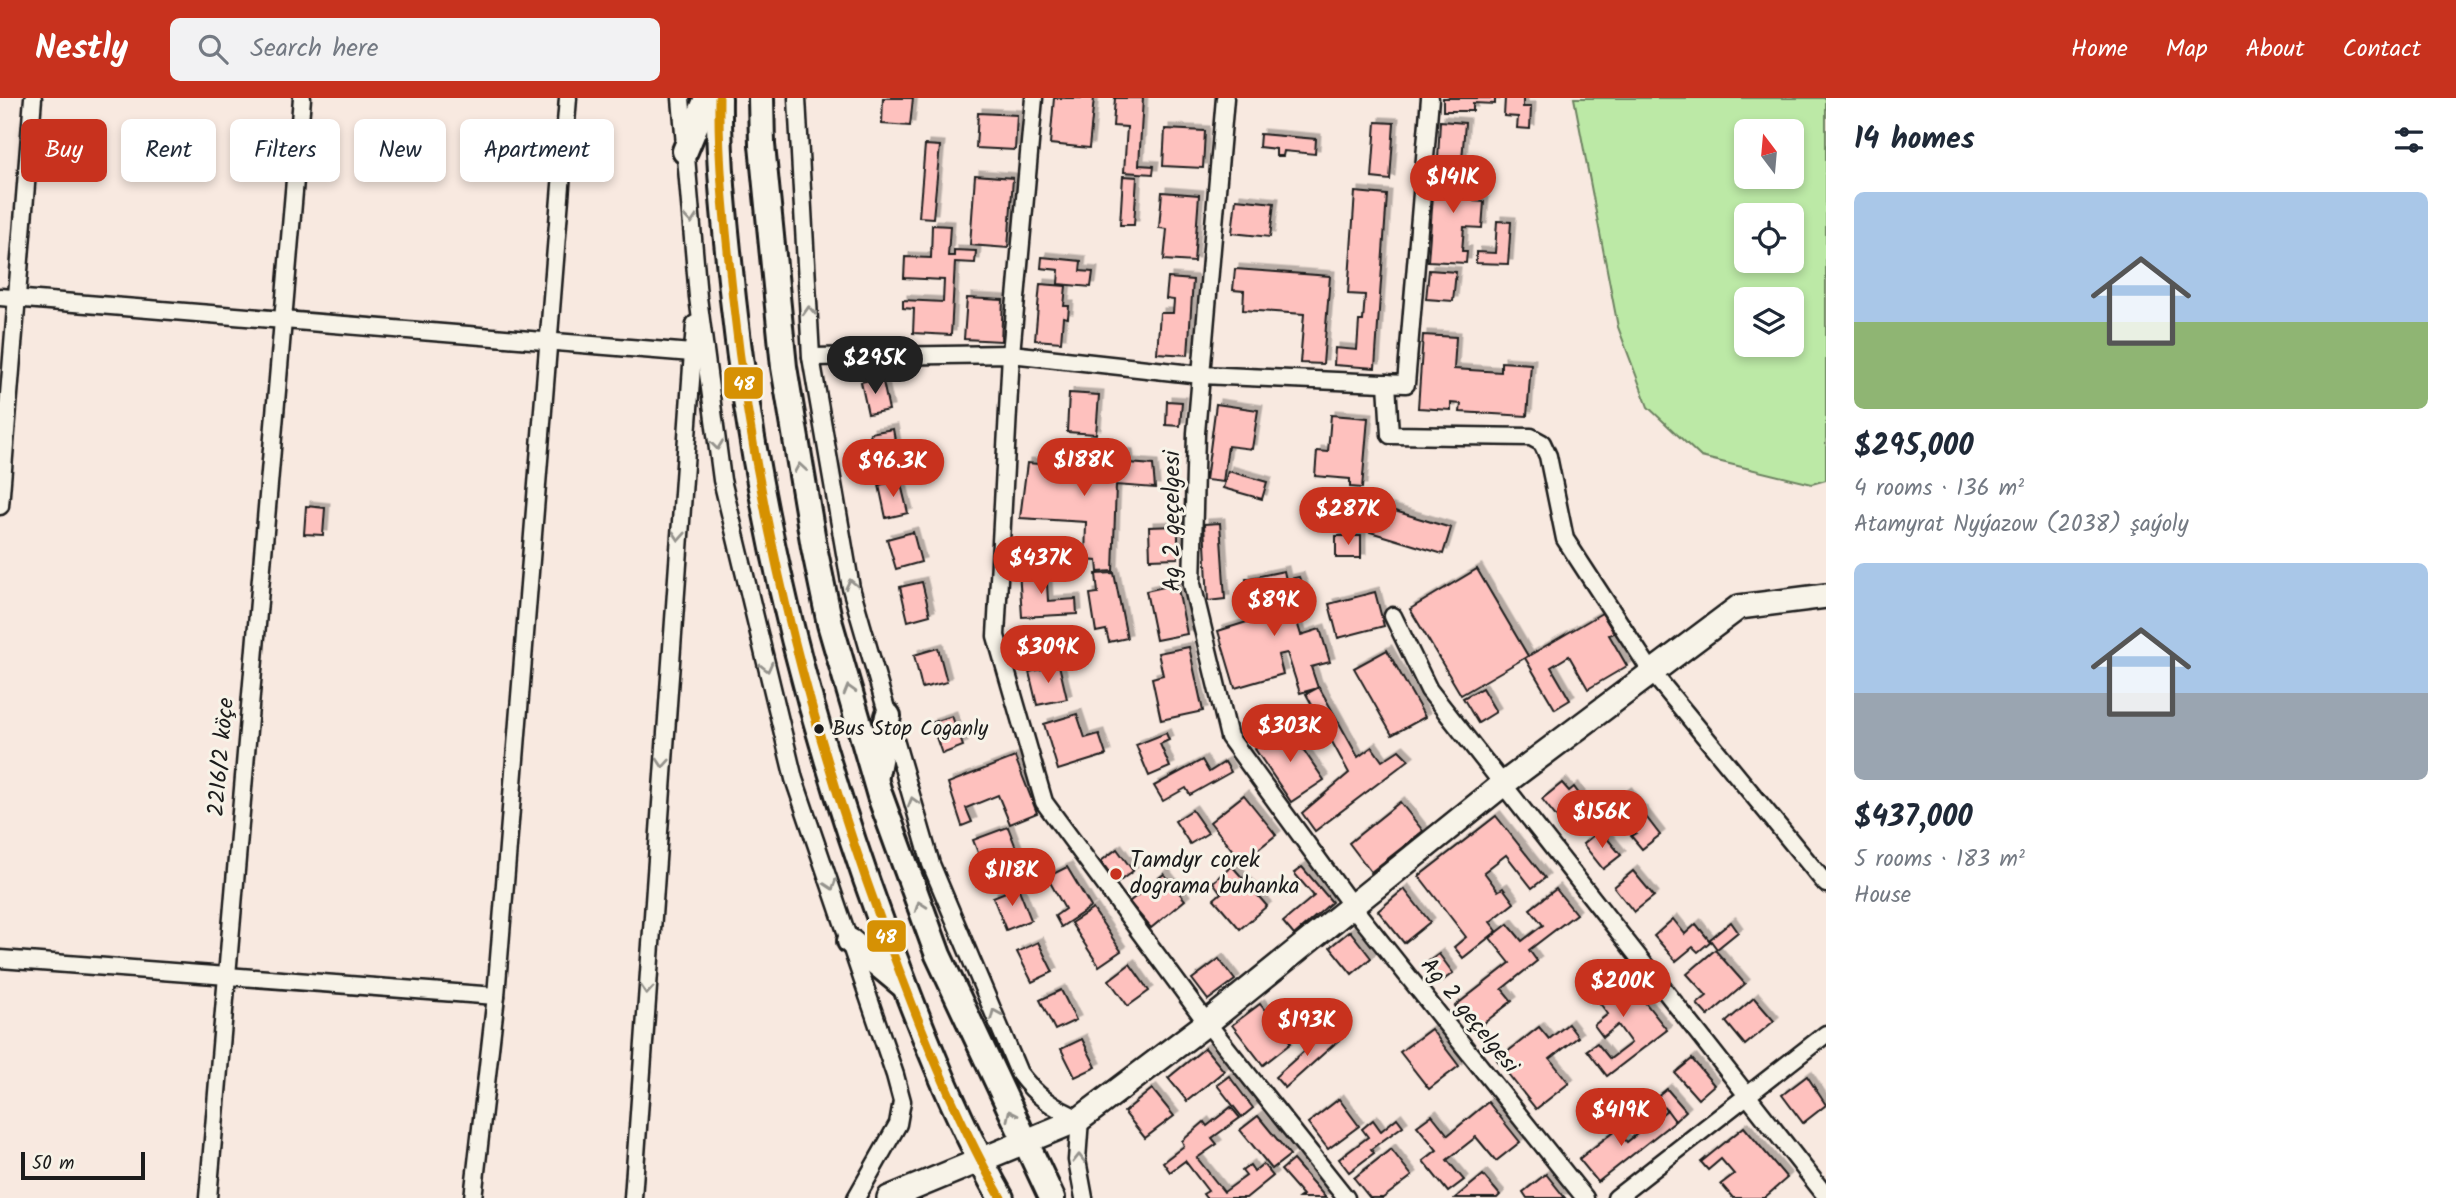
<!DOCTYPE html>
<html lang="en">
<head>
<meta charset="utf-8">
<style>
  :root { --surface:#fff; --page:#f2f2f3; --text:#1f2937; --muted:#747a83; --accent:#c8321e }
  body { margin:0; font-family:Kalam,sans-serif; background:var(--page); color:var(--text); height:100vh; display:flex; flex-direction:column; font-size:26px; white-space:nowrap }
  * { box-sizing:border-box; margin:0 }
  p { font-size:23px; color:var(--muted) }
  .icon { flex:none; width:38px; height:38px; fill:none; stroke:currentColor; stroke-width:2; stroke-linecap:round; stroke-linejoin:round }
  .map { position:relative; flex:1; overflow:hidden }
  .side { display:flex; flex-direction:column; background:var(--surface); width:630px }
  .side>* { flex:none }
  .banner { position:absolute; left:21px; top:21px; width:665px; height:63px; display:flex; gap:14px }
  .needle { width:46px; rotate:344deg }
  .buttons { position:absolute; left:1734px; top:21px; display:grid; gap:14px }
  .buttons a { display:grid; place-items:center; width:70px; height:70px; border-radius:10px; background:var(--surface); box-shadow:0 4px 10px #0003; font-size:35px }
  .scale { position:absolute; left:21px; bottom:18px; width:124px; box-sizing:border-box; padding-left:7px; border:4px solid #1c1c1c; border-top:0; font-size:19px; line-height:24px; white-space:nowrap; color:#1c1c1c; -webkit-text-stroke:5px #f7f3e8; paint-order:stroke }
  .price { position:absolute; translate:-50% -60px; padding:0 16px; border-radius:24px; background:var(--accent); color:#fff; font-size:23px; line-height:46px; filter:drop-shadow(0 2px 4px #0008) }
  .price::after { content:''; position:absolute; left:50%; top:42px; width:21px; height:16px; margin-left:-10px; background:inherit; clip-path:polygon(0 0,100% 0,50% 100%) }
  .price.on { background:#222; color:#fff }
  ul { padding:0; list-style:none }
  li { display:grid; align-content:center; gap:14px; height:371px; padding:0 28px }
  li span { display:grid; place-items:center; height:217px; border-radius:10px; color:#555 }
  li>.icon { margin-inline-start:auto }
  span .icon { width:126px; height:126px; fill:#fffc; stroke-width:1 }
  li b { font-size:30px }
  h2 { display:flex; justify-content:space-between; align-items:center; height:84px; padding:0 28px; font-size:30px }
  .tag { padding:0 24px; border-radius:10px; background:var(--surface); box-shadow:0 4px 10px #0003; font-size:24px; line-height:63px }
  .tag.on { background:var(--accent); color:#fff }
  header { display:flex; align-items:center; gap:42px; box-sizing:border-box; height:98px; padding:0 35px; background:var(--accent); color:#fff }
  header strong { font-size:33px }
  nav { display:flex; gap:38px; margin-inline-start:auto; font-size:24px }
  .search { width:490px; height:63px; background:var(--page); display:flex; align-items:center; gap:18px; box-sizing:border-box; padding:0 24px; border-radius:10px; color:var(--muted); font-size:26px }
  main { display:flex; flex:1; min-height:0 }
  .map>svg:first-child { display:block }
  .green { fill:#bce9a6; stroke:#6c8261; stroke-width:2; fill-rule:evenodd }
  .building { fill:#fec1be; stroke:#1c1c1c; stroke-width:2; filter:url(#shadow) }
  .lines { fill:none; stroke-linecap:round; stroke-linejoin:round }
  .street-casing { stroke:#1c1c1c; stroke-width:21 }
  .secondary-casing { stroke:#1c1c1c; stroke-width:28 }
  .primary-casing { stroke:#1c1c1c; stroke-width:30 }
  .street { stroke:#f7f3e8; stroke-width:16 }
  .secondary { stroke:#f7f3e8; stroke-width:23 }
  .primary { stroke:#f7f3e8; stroke-width:24 }
  .bus-1-casing { stroke:#f7f3e8; stroke-width:14 }
  .bus-1 { stroke:#d69104; stroke-width:9 }
  .oneway { stroke:#94928c }
  .bus-dot { fill:#1c1c1c; stroke:#f7f3e8; stroke-width:2.5 }
  .poi-dot { fill:#c8321e; stroke:#f7f3e8; stroke-width:2.5 }
  .labels { text-anchor:middle; dominant-baseline:central; stroke-width:6; stroke-linejoin:round; paint-order:stroke }
  .bus-label { font-size:21px; fill:#1c1c1c; stroke:#f7f3e8; text-anchor:start }
  .street-label { font-size:23px; fill:#1c1c1c; stroke:#f7f3e8 }
  .poi-label { font-size:23px; fill:#1c1c1c; stroke:#f7f3e8; text-anchor:start }
  .line-badge { stroke:#f7f3e8; stroke-width:2.5 }
  .badge-label { font-size:19px; text-anchor:middle; font-weight:bold; fill:#fff }
</style>
</head>
<body>
<header>
<strong>Nestly</strong>
<div class="search"><svg class="icon" aria-label="search" viewBox="0 0 24 24"><circle cx="10" cy="10" r="6"/><path d="M15 15l6 6"/></svg>Search here</div>
<nav><a>Home</a><a>Map</a><a>About</a><a>Contact</a></nav>
</header>
<main>
<div class="map">
<svg width="1826" height="1100" viewBox="0 0 1826 1100">
  <defs>
    <filter id="shadow"><feDropShadow dx="4.5" dy="-4.5" stdDeviation="0" flood-color="#0004"/></filter>
  </defs>
  <rect width="100%" height="100%" fill="#f8e9e0"/>
  <filter id="ink" filterUnits="userSpaceOnUse"><feTurbulence type="fractalNoise" baseFrequency=".0143" numOctaves="2"/><feDisplacementMap in="SourceGraphic" scale="14" xChannelSelector="R" yChannelSelector="G"/><feConvolveMatrix kernelMatrix="1 2 1 2 8 2 1 2 1" color-interpolation-filters="sRGB"/></filter>
  <g filter="url(#ink)">
    <!-- green -->
    <path class="green" d="M1574 0H1826V382L1812 386 1701 359 1648 309 1618 229ZM1746 33H1792V79H1746ZM1746 117H1792V163H1746ZM1746 201H1792V247H1746Z"/>
    <!-- building -->
    <g class="building">
      <polygon points="883,0 913,0 910,28 882,26"/>
      <polygon points="1054,0 1094,0 1089,50 1050,46"/>
      <polygon points="1115,0 1143,0 1139,67 1154,68 1153,76 1124,74 1127,29 1113,28"/>
      <polygon points="1443,0 1495,0 1495,6 1473,5 1473,13 1443,13"/>
      <polygon points="1505,0 1523,0 1523,9 1531,9 1530,31 1517,30 1518,19 1504,18"/>
      <polygon points="978,15 1017,17 1015,52 976,50"/>
      <polygon points="1440,23 1465,25 1462,62 1438,61"/>
      <polygon points="1376,24 1394,25 1390,82 1372,80"/>
      <polygon points="1165,31 1205,33 1203,70 1163,68"/>
      <polygon points="1260,36 1316,41 1315,56 1284,53 1283,58 1276,58 1276,51 1259,49"/>
      <polygon points="925,47 940,48 933,120 919,119"/>
      <polygon points="1435,71 1476,74 1474,103 1484,104 1482,130 1464,129 1462,153 1467,153 1466,165 1428,163"/>
      <polygon points="975,77 1013,80 1008,150 970,147"/>
      <polygon points="1123,78 1137,79 1134,127 1120,127"/>
      <polygon points="1162,94 1199,97 1194,164 1164,162 1167,131 1159,130"/>
      <polygon points="1355,94 1387,97 1375,270 1334,267 1335,250 1357,252 1359,223 1363,223 1365,197 1348,196"/>
      <polygon points="1236,101 1274,105 1270,139 1232,135"/>
      <polygon points="1497,123 1511,124 1508,166 1476,165 1476,154 1495,155"/>
      <polygon points="932,127 950,128 948,158 954,158 954,152 976,153 975,165 955,164 951,237 913,235 914,211 903,210 903,202 943,204 944,182 904,180 905,159 931,160"/>
      <polygon points="1042,159 1081,163 1080,173 1093,174 1091,189 1058,186 1059,172 1041,170"/>
      <polygon points="1235,171 1330,178 1323,266 1300,265 1304,216 1243,212 1244,193 1233,192"/>
      <polygon points="1429,172 1456,174 1453,203 1426,201"/>
      <polygon points="1168,180 1193,182 1188,257 1157,255 1160,215 1173,215 1174,202 1166,201"/>
      <polygon points="1040,186 1066,188 1064,208 1069,208 1068,220 1063,219 1061,244 1035,242"/>
      <polygon points="967,200 1003,202 1001,243 964,241"/>
      <polygon points="1423,237 1456,239 1454,271 1501,274 1501,264 1531,266 1527,318 1460,314 1461,306 1451,305 1451,312 1418,310"/>
      <polygon points="882,279 889,312 868,316 861,284"/>
      <polygon points="1069,295 1099,297 1096,336 1067,334"/>
      <polygon points="1167,303 1182,304 1180,328 1166,327"/>
      <polygon points="1216,306 1258,312 1252,351 1228,348 1223,384 1206,382"/>
      <polygon points="1331,317 1368,320 1362,390 1350,389 1350,381 1315,378 1317,353 1328,354"/>
      <polygon points="893,331 899,365 876,369 870,335"/>
      <polygon points="1116,355 1128,356 1129,365 1153,367 1155,390 1116,387 1113,473 1098,474 1097,463 1085,462 1086,424 1020,420 1027,365 1076,369 1075,358 1115,361"/>
      <polygon points="1228,373 1267,384 1262,401 1223,390"/>
      <polygon points="900,382 908,415 886,420 879,387"/>
      <polygon points="1365,404 1451,430 1443,456 1357,430"/>
      <polygon points="306,408 325,410 323,437 304,436"/>
      <polygon points="1220,425 1225,501 1208,503 1204,426"/>
      <polygon points="1178,428 1178,460 1150,461 1149,429"/>
      <polygon points="913,434 921,464 896,471 887,441"/>
      <rect x="1336" y="438" width="25" height="22"/>
      <polygon points="1046,469 1048,503 1076,501 1077,516 1022,519 1019,471"/>
      <polygon points="1477,471 1528,558 1461,597 1410,511"/>
      <polygon points="1284,473 1286,482 1299,479 1309,506 1293,511 1301,537 1320,531 1330,564 1311,569 1318,590 1300,595 1287,555 1278,557 1283,576 1235,590 1218,533 1279,514 1271,492 1248,496 1246,481"/>
      <polygon points="1114,475 1127,540 1109,544 1106,532 1096,534 1090,496 1098,495 1096,476"/>
      <polygon points="922,484 930,517 908,523 900,489"/>
      <polygon points="1177,486 1187,536 1156,542 1146,493"/>
      <polygon points="1375,494 1384,528 1338,540 1329,506"/>
      <polygon points="1602,515 1614,535 1609,537 1627,568 1588,591 1569,558 1551,569 1570,602 1555,611 1525,560"/>
      <polygon points="1189,549 1203,613 1161,622 1152,580 1163,577 1158,555"/>
      <polygon points="938,550 947,584 922,590 914,557"/>
      <polygon points="1387,552 1425,619 1392,637 1354,570"/>
      <polygon points="1059,567 1067,601 1037,607 1029,574"/>
      <polygon points="1319,589 1358,659 1372,649 1382,663 1399,652 1409,662 1315,733 1302,715 1349,675 1306,596"/>
      <polygon points="1482,590 1496,614 1478,625 1463,600"/>
      <polygon points="1077,616 1085,640 1099,636 1106,657 1058,672 1044,626"/>
      <polygon points="952,618 963,648 942,656 931,625"/>
      <polygon points="1288,629 1324,682 1291,704 1255,651"/>
      <polygon points="1166,635 1169,642 1160,646 1170,669 1149,678 1136,647"/>
      <polygon points="1015,659 1037,715 1010,726 998,697 966,710 972,724 962,728 948,685"/>
      <polygon points="1202,662 1209,674 1225,664 1231,674 1190,697 1186,690 1163,703 1154,688"/>
      <polygon points="1562,685 1569,693 1574,689 1581,699 1578,702 1584,709 1562,726 1542,701"/>
      <polygon points="1627,694 1660,737 1642,751 1631,738 1636,735 1612,706"/>
      <polygon points="1244,697 1276,737 1242,764 1210,724"/>
      <polygon points="1400,704 1423,733 1371,774 1349,745"/>
      <polygon points="1192,712 1208,735 1190,746 1175,723"/>
      <polygon points="1496,718 1545,780 1532,790 1506,757 1484,774 1498,793 1503,790 1514,805 1490,824 1497,833 1463,860 1454,849 1466,839 1419,778"/>
      <polygon points="1008,729 1018,755 985,772 973,742"/>
      <polygon points="1600,732 1621,757 1603,771 1583,746"/>
      <polygon points="1117,751 1133,773 1117,785 1101,763"/>
      <polygon points="1232,768 1267,808 1240,831 1214,801 1221,795 1213,784"/>
      <polygon points="1067,769 1091,809 1061,829 1055,818 1065,811 1047,779"/>
      <polygon points="1302,769 1332,804 1294,837 1283,824 1314,798 1294,775"/>
      <polygon points="1633,773 1654,798 1634,814 1614,789"/>
      <polygon points="1164,776 1185,802 1151,830 1129,804"/>
      <polygon points="1018,789 1031,822 1006,832 993,799"/>
      <polygon points="1404,791 1430,824 1404,845 1378,813"/>
      <polygon points="1556,791 1576,816 1529,852 1537,863 1502,891 1512,903 1475,932 1455,908 1510,865 1490,840 1508,826 1522,843 1543,827 1530,811"/>
      <polygon points="1093,811 1121,853 1099,868 1071,825"/>
      <polygon points="1673,821 1685,836 1696,826 1709,842 1731,824 1738,834 1717,851 1711,843 1698,854 1693,849 1676,863 1654,838"/>
      <polygon points="1350,833 1371,860 1352,876 1330,849"/>
      <polygon points="1038,844 1053,874 1032,884 1017,854"/>
      <polygon points="1715,852 1745,886 1708,918 1697,906 1707,898 1687,876"/>
      <polygon points="1439,856 1453,875 1438,886 1424,867"/>
      <polygon points="1219,861 1235,882 1208,902 1192,881"/>
      <polygon points="1130,866 1149,893 1128,908 1109,882"/>
      <polygon points="1616,868 1667,932 1607,978 1587,952 1597,945 1610,961 1631,945 1618,927 1603,939 1594,927 1608,916 1588,890"/>
      <polygon points="1061,892 1076,922 1055,932 1040,902"/>
      <polygon points="1754,900 1774,923 1745,947 1726,924"/>
      <polygon points="1260,906 1291,945 1263,967 1232,927"/>
      <polygon points="1568,926 1578,939 1550,961 1569,985 1536,1011 1497,962 1539,929 1549,941"/>
      <polygon points="1329,931 1339,942 1285,990 1275,979"/>
      <polygon points="1431,931 1459,968 1429,991 1400,954"/>
      <polygon points="1082,941 1096,969 1075,979 1061,951"/>
      <polygon points="1205,950 1224,973 1187,1003 1168,980"/>
      <polygon points="1692,961 1714,987 1698,1001 1675,975"/>
      <polygon points="1229,978 1253,1010 1242,1019 1217,987"/>
      <polygon points="1807,978 1826,1007 1803,1025 1782,997"/>
      <polygon points="1152,991 1174,1018 1145,1040 1124,1014"/>
      <polygon points="1667,991 1686,1013 1675,1023 1656,1000"/>
      <polygon points="1339,1001 1359,1028 1328,1051 1308,1025"/>
      <polygon points="1488,1004 1520,1044 1496,1063 1476,1039 1447,1062 1464,1082 1448,1094 1423,1063 1437,1052 1417,1028 1432,1017 1448,1037"/>
      <polygon points="1231,1009 1240,1020 1212,1040 1217,1046 1197,1060 1224,1094 1246,1078 1242,1073 1250,1067 1254,1073 1263,1066 1273,1078 1246,1100 1206,1100 1203,1096 1208,1093 1185,1063 1170,1074 1163,1064 1184,1048 1182,1043 1204,1024 1207,1028"/>
      <polygon points="1667,1012 1675,1023 1598,1084 1579,1061 1617,1031 1627,1044"/>
      <polygon points="1258,1018 1290,1057 1272,1071 1240,1032"/>
      <polygon points="1397,1020 1403,1028 1371,1051 1374,1055 1349,1074 1339,1061 1368,1039 1362,1031 1373,1022 1381,1033"/>
      <polygon points="1744,1029 1787,1080 1764,1100 1733,1100 1721,1086 1734,1076 1721,1061 1708,1072 1701,1064"/>
      <polygon points="1391,1051 1412,1078 1383,1100 1370,1100 1354,1080"/>
      <polygon points="1293,1062 1326,1100 1299,1100 1303,1097 1281,1072"/>
      <polygon points="1546,1076 1565,1100 1527,1100 1523,1094"/>
      <polygon points="1483,1077 1500,1097 1497,1100 1455,1100"/>
    </g>
    <g class="lines">
      <defs>
        <g id="street">
          <polyline points="681,0 698,199 722,382 794,681 895,977 902,1003 898,1026 856,1100"/>
          <path d="M797 0 811 259 851 490 931 766 1019 975C1036 998 1053 1010 1080 1021L1077 1062 1084 1100"/>
          <polyline points="1034,0 1011,256 996,538 1044,704 1207,925 1346,1100"/>
          <polyline points="1225,0 1196,335 1192,486 1229,639 1352,808 1585,1100"/>
          <polyline points="0,199 692,255 694,245"/>
          <polyline points="811,259 1011,256 1201,277 1406,286 1430,0"/>
          <polyline points="1387,285 1390,337 1531,339 1542,345 1548,358 1565,441 1651,573 1826,786"/>
          <polyline points="0,408 33,0"/>
          <polyline points="1393,518 1429,592 1826,1098"/>
          <polyline points="0,861 496,898"/>
          <polyline points="208,1100 302,0"/>
          <polyline points="473,1100 496,898 568,0"/>
          <polyline points="633,1100 695,226"/>
          <polyline points="1616,1100 1826,936"/>
        </g>
        <polyline id="secondary" points="889,1100 1080,1021 1207,925 1502,687 1739,509 1826,498"/>
        <g id="primary">
          <path d="M719 0C718 67 726 134 733 201 756 415 808 624 882 826 916 919 952 1013 1001 1100"/>
          <polyline points="761,0 762,47 784,269 814,449 830,526 880,698 938,857 1052,1100"/>
          <polyline points="685,53 707,0"/>
          <polyline points="876,677 888,618"/>
          <polyline points="850,843 903,887"/>
        </g>
      </defs>
      <!-- street casing -->
      <use href="#street" class="street-casing"/>
      <!-- secondary casing -->
      <use href="#secondary" class="secondary-casing"/>
      <!-- primary casing -->
      <use href="#primary" class="primary-casing"/>
      <!-- street -->
      <use href="#street" class="street"/>
      <!-- secondary -->
      <use href="#secondary" class="secondary"/>
      <!-- primary -->
      <use href="#primary" class="primary"/>
      <defs>
        <path id="bus-1" d="M719 0C718 67 726 134 733 201 756 415 808 624 882 826 916 919 952 1013 1001 1100"/>
      </defs>
      <!-- bus-1 casing -->
      <use href="#bus-1" class="bus-1-casing"/>
      <!-- bus-1 -->
      <use href="#bus-1" class="bus-1"/>
    </g>
    <!-- one-way arrows -->
    <defs><path id="oneway-chevron" d="M-2-3.5L2.5 0L-2 3.5" fill="none" stroke-width="1.6" stroke-linecap="round" stroke-linejoin="round" transform="scale(1.75)"/></defs>
    <g class="oneway">
      <use href="#oneway-chevron" transform="translate(691 121) rotate(85)"/>
      <use href="#oneway-chevron" transform="translate(809 213) rotate(-93)"/>
      <use href="#oneway-chevron" transform="translate(717 347) rotate(83)"/>
      <use href="#oneway-chevron" transform="translate(800 370) rotate(-99)"/>
      <use href="#oneway-chevron" transform="translate(679 438) rotate(94)"/>
      <use href="#oneway-chevron" transform="translate(851 486) rotate(-102)"/>
      <use href="#oneway-chevron" transform="translate(767 569) rotate(76)"/>
      <use href="#oneway-chevron" transform="translate(849 592) rotate(-106)"/>
      <use href="#oneway-chevron" transform="translate(663 665) rotate(94)"/>
      <use href="#oneway-chevron" transform="translate(913 704) rotate(-106)"/>
      <use href="#oneway-chevron" transform="translate(831 787) rotate(71)"/>
      <use href="#oneway-chevron" transform="translate(920 808) rotate(-110)"/>
      <use href="#oneway-chevron" transform="translate(647 892) rotate(94)"/>
      <use href="#oneway-chevron" transform="translate(995 916) rotate(-113)"/>
      <use href="#oneway-chevron" transform="translate(1011 1017) rotate(-115)"/>
      <use href="#oneway-chevron" transform="translate(1079 1061) rotate(-90)"/>
    </g>
  </g>
  <!-- markers -->
  <circle class="bus-dot" cx="819" cy="631" r="6"/>
  <circle class="poi-dot" cx="1116" cy="776" r="7"/>
  <g class="labels">
    <!-- bus labels -->
    <g class="bus-label">
      <text x="832" y="631">Bus Stop Coganly</text>
    </g>
    <!-- street labels -->
    <g class="street-label">
      <text transform="translate(1173 423) rotate(-90)">Ag 2 geçelgesi</text>
      <text transform="translate(222 659) rotate(-85)">2216/2 köçe</text>
      <text transform="translate(1469 918) rotate(51)">Ag 2 geçelgesi</text>
    </g>
    <!-- poi labels -->
    <g class="poi-label">
      <text x="1130" y="763">Tamdyr corek<tspan x="1130" dy="26">dograma buhanka</tspan></text>
    </g>
  </g>
  <g class="line-badge">
    <rect x="723" y="268" width="41" height="34" rx="7" fill="#d69104"/>
    <rect x="866" y="821" width="41" height="34" rx="7" fill="#d69104"/>
  </g>
  <g class="badge-label">
    <text x="744" y="292">48</text>
    <text x="886" y="845">48</text>
  </g>
</svg>
<div class="buttons">
<a><svg class="needle" viewBox="-14 -14 28 28"><path d="M0-13l5 13h-10z" fill="#e53935"/><path d="M0 13l5-13h-10z" fill="#747a83"/></svg></a>
<a><svg class="icon" aria-label="locate" viewBox="0 0 24 24"><circle cx="12" cy="12" r="6"/><path d="M12 2v4M12 18v4M2 12h4M18 12h4"/></svg></a>
<a><svg class="icon" aria-label="layers" viewBox="0 0 24 24"><path d="M12 4l9 5-9 5-9-5zM3 14l9 5 9-5"/></svg></a>
</div>
<div class="scale">50 m</div>
<b class="price" style="left:1453px;top:117px">$141K</b>
<b class="price on" style="left:875px;top:298px">$295K</b>
<b class="price" style="left:1084px;top:400px">$188K</b>
<b class="price" style="left:893px;top:401px">$96.3K</b>
<b class="price" style="left:1348px;top:449px">$287K</b>
<b class="price" style="left:1041px;top:498px">$437K</b>
<b class="price" style="left:1274px;top:540px">$89K</b>
<b class="price" style="left:1048px;top:587px">$309K</b>
<b class="price" style="left:1290px;top:666px">$303K</b>
<b class="price" style="left:1602px;top:752px">$156K</b>
<b class="price" style="left:1012px;top:810px">$118K</b>
<b class="price" style="left:1623px;top:921px">$200K</b>
<b class="price" style="left:1307px;top:960px">$193K</b>
<b class="price" style="left:1621px;top:1050px">$419K</b>
<div class="banner">
<a class="tag on">Buy</a>
<a class="tag">Rent</a>
<a class="tag">Filters</a>
<a class="tag">New</a>
<a class="tag">Apartment</a>
</div>
</div>
<section class="side">
<h2>14 homes<svg class="icon" aria-label="filters" viewBox="0 0 24 24"><path d="M4 7h16M4 17h16"/><circle cx="9" cy="7" r="2"/><circle cx="15" cy="17" r="2"/></svg></h2>
<ul>
<li><span style="background:linear-gradient(#a9c7e8 60%,#8fb573 0)"><svg class="icon" aria-label="home" viewBox="0 0 24 24"><path d="M3 11l9-7 9 7M6 9v11h12V9"/></svg></span><div><b>$295,000</b><p>4 rooms · 136 m²</p><p>Atamyrat Nyýazow (2038) şaýoly</p></div></li>
<li><span style="background:linear-gradient(#a9c7e8 60%,#9aa5b1 0)"><svg class="icon" aria-label="home" viewBox="0 0 24 24"><path d="M3 11l9-7 9 7M6 9v11h12V9"/></svg></span><div><b>$437,000</b><p>5 rooms · 183 m²</p><p>House</p></div></li>
</ul>
</section>
</main>
</body>
</html>
